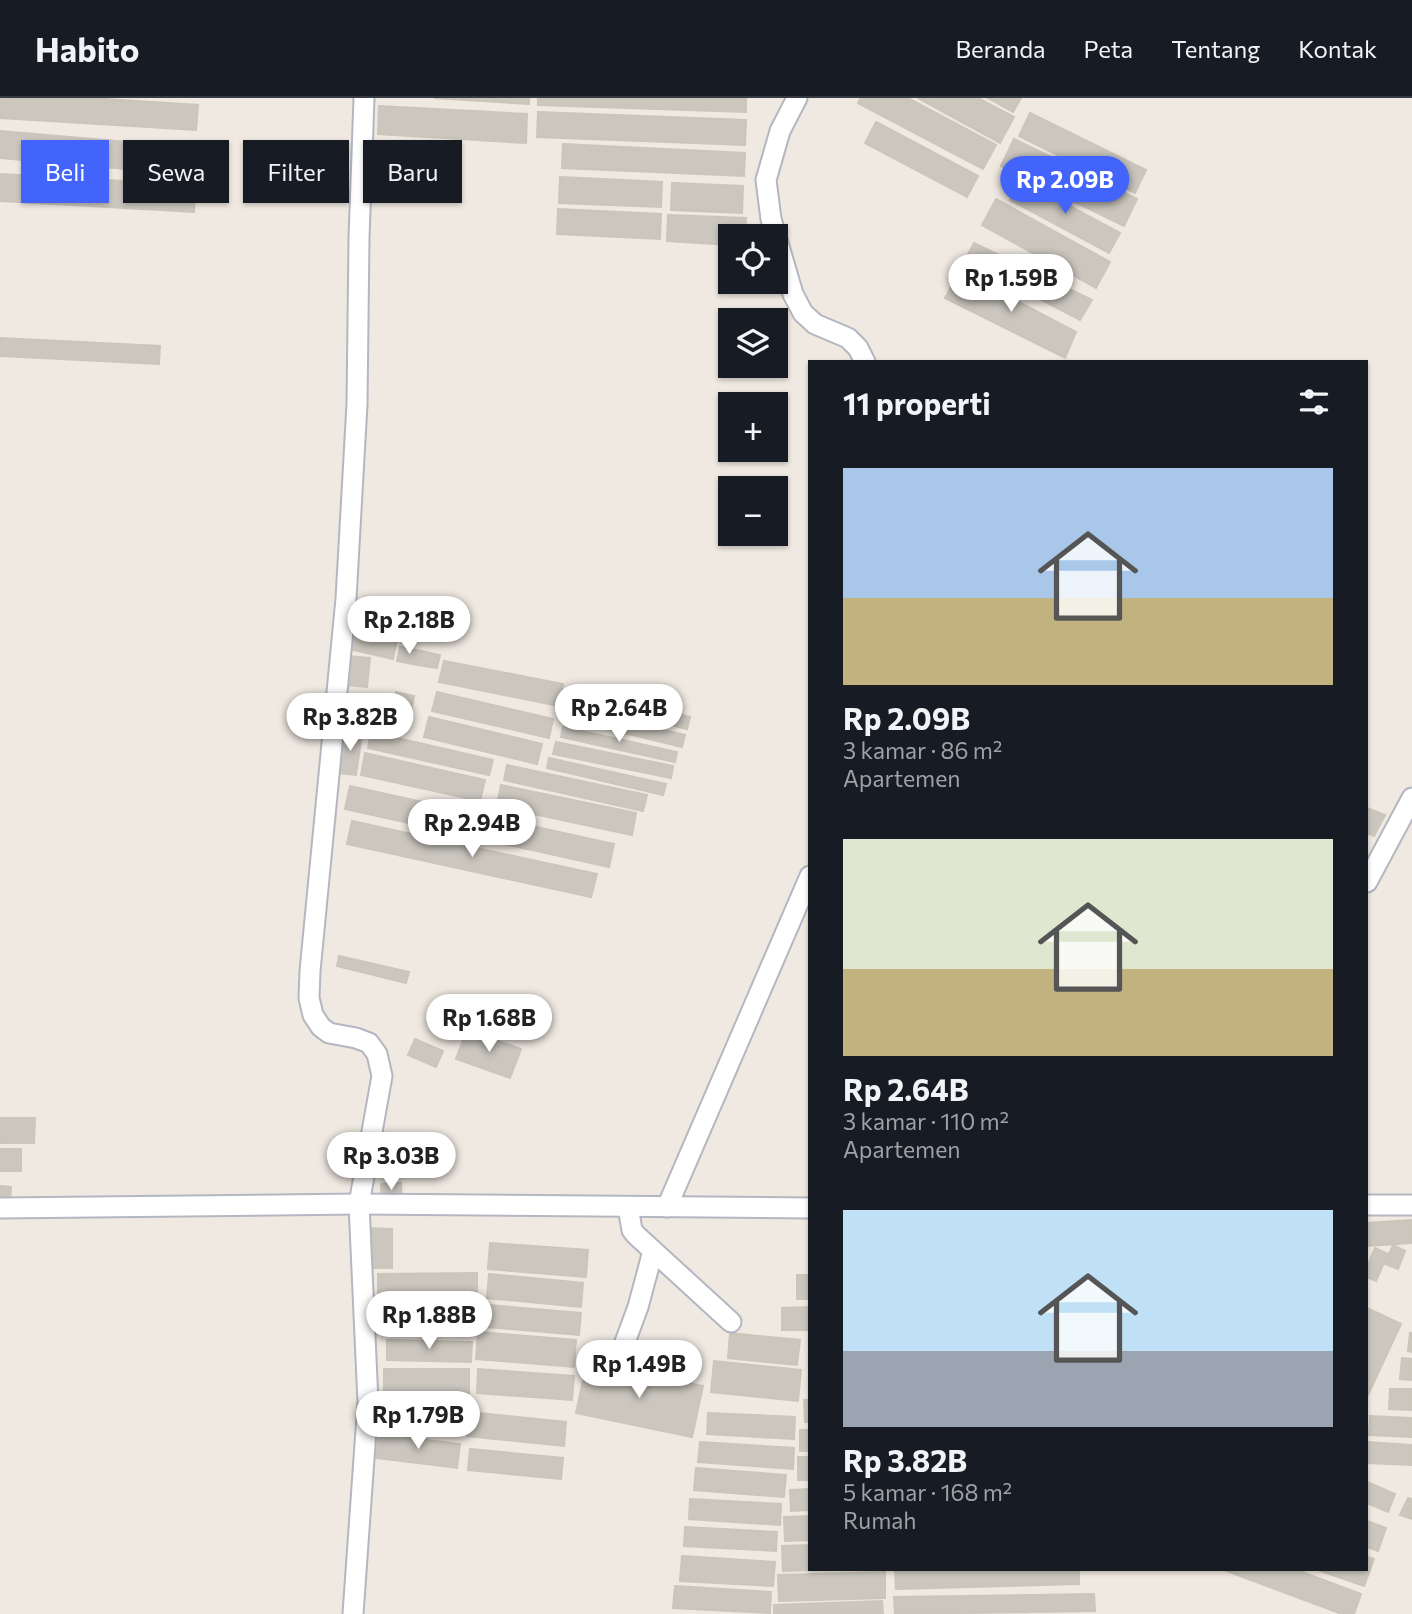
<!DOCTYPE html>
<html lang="id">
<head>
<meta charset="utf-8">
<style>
  :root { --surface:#171b24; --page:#242831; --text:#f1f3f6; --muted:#9ea1a6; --line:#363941; --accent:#4264fb }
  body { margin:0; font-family:Commissioner,sans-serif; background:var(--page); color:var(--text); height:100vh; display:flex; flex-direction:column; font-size:26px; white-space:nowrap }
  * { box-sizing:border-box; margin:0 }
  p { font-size:23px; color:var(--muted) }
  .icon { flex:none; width:38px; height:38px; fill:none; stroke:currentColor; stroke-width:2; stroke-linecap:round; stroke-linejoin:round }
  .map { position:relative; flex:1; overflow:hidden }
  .panel { position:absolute; left:808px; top:262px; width:560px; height:1211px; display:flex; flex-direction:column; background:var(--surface); border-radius:0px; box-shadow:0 2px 5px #0004 }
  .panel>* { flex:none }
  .guide { position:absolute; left:21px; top:42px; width:665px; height:63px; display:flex; gap:14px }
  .controls { position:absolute; left:718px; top:126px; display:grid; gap:14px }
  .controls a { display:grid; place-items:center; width:70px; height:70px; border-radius:0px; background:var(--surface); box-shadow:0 2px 5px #0004; font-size:35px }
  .price { position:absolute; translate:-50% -60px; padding:0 16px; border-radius:24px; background:#fff; color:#222; font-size:23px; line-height:46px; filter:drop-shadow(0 2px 4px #0008) }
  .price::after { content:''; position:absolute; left:50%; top:42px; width:21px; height:16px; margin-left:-10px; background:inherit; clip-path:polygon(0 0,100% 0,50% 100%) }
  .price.current { background:var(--accent); color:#fff }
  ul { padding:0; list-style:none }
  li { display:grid; align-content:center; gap:14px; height:371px; padding:0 35px }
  li span { display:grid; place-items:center; height:217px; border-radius:0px; color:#555 }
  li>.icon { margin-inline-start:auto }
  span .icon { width:126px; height:126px; fill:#fffc; stroke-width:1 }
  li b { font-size:30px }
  h2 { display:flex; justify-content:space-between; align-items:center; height:84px; padding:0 35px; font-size:30px }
  .tag { padding:0 24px; border-radius:0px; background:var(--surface); box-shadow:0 2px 5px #0004; font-size:24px; line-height:63px }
  .tag.current { background:var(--accent); color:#fff }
  header { display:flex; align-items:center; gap:42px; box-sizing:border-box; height:98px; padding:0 35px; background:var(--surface); border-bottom:2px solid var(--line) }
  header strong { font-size:33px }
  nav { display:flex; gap:38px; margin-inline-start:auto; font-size:24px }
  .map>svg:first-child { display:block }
  .building { fill:#cbc7bf; stroke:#cbc5ba; stroke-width:2 }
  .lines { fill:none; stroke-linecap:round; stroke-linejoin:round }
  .minor-casing { stroke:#b4b7c1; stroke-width:23 }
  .minor { stroke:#fff; stroke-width:19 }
</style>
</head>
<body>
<header>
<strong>Habito</strong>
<nav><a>Beranda</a><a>Peta</a><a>Tentang</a><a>Kontak</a></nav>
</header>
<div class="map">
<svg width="1412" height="1516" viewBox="0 0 1412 1516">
  <rect width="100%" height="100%" fill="#efe9e1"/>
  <!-- building -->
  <g class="building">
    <polygon points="0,0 90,0 198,7 196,32 0,20"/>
    <polygon points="434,0 529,0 529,6"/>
    <polygon points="538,0 746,0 746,14 538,7"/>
    <polygon points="861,0 908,0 996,47 983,71 858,5"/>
    <polygon points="918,0 978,0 1014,19 1000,45"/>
    <polygon points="988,0 1021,0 1013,14"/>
    <polygon points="379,8 527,16 526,45 378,36"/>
    <polygon points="538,14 746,22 745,47 537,39"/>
    <polygon points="1030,15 1146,72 1135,95 1019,38"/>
    <polygon points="876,24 978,78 967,99 865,45"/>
    <polygon points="0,33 197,50 194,77 0,60"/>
    <polygon points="1014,41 1137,101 1124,128 1001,68"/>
    <polygon points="563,46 745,55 744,78 562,70"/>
    <polygon points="0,76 195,87 194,114 0,103"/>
    <polygon points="560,79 662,84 661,109 559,105"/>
    <polygon points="1021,82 1120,135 1109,155 1010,102"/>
    <polygon points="672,85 743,88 742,115 671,112"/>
    <polygon points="996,101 1110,164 1096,190 982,127"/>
    <polygon points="558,111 661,116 660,141 557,136"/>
    <polygon points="668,117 746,120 745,138 730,138 730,147 667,143"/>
    <polygon points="974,145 1092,202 1080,222 965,162"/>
    <polygon points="960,173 1076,234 1065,260 945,200"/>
    <polygon points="0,240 160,248 159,266 0,258"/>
    <polygon points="354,531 397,541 393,561 349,551"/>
    <polygon points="400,549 421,553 418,567 397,563"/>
    <polygon points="421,553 440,557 437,570 418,567"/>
    <polygon points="347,558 370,560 367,589 345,587"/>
    <polygon points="444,563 563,586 559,608 439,584"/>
    <polygon points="574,591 690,619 687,631 571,602"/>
    <polygon points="396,594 414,598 412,609 394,606"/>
    <polygon points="437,594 553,621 549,640 432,613"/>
    <polygon points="344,600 360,601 358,631 342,630"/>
    <polygon points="569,610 685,637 682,649 566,621"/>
    <polygon points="429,619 542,646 537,666 424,639"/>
    <polygon points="563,629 677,654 675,664 561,639"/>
    <polygon points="344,633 362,636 356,677 338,675"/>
    <polygon points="371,634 493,662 489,677 368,650"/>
    <polygon points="556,644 673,668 671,680 553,656"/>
    <polygon points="365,655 485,682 480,703 361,677"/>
    <polygon points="549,660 666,686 663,697 547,670"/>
    <polygon points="507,667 647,697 643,713 504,682"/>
    <polygon points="501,687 636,715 632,737 497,708"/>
    <polygon points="350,688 614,746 609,769 345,711"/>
    <polygon points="1367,710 1385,717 1374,738 1367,735"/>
    <polygon points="352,723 597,776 591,799 347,746"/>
    <polygon points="339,858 409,874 406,885 337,868"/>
    <polygon points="467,932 521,951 510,980 456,961"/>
    <polygon points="415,941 443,953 436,969 408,957"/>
    <polygon points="0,1020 35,1020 34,1045 0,1045"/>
    <rect x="0" y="1051" width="21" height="22"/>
    <polygon points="401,1085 402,1102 382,1103 381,1086"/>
    <polygon points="0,1088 11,1089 10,1106 0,1105"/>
    <polygon points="1412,1122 1412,1145 1367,1148 1367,1125"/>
    <polygon points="368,1130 392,1131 392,1170 368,1170"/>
    <polygon points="490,1145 588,1152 586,1179 488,1171"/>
    <polygon points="1393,1147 1405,1153 1398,1171 1385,1166"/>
    <polygon points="1375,1150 1388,1156 1376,1183 1367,1179 1367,1169"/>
    <polygon points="477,1175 477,1194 378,1195 378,1176"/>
    <polygon points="489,1176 583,1185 581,1209 487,1200"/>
    <rect x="797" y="1177" width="13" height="24"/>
    <polygon points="489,1207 581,1215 579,1237 487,1229"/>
    <polygon points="810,1209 810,1232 782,1232 782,1210"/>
    <polygon points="380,1210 471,1211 470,1235 380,1234"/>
    <polygon points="1367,1210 1401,1226 1367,1299"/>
    <polygon points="478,1234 576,1242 574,1269 476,1261"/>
    <polygon points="730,1235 800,1242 797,1267 728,1260"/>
    <polygon points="1410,1235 1412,1235 1412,1254 1408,1253"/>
    <polygon points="387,1242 472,1244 471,1264 387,1262"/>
    <polygon points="1402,1260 1412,1261 1412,1282 1400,1281"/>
    <polygon points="714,1263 801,1272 798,1303 711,1294"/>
    <polygon points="587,1264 703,1288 692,1339 576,1315"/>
    <polygon points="384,1271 469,1271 469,1295 384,1294"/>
    <polygon points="478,1271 574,1278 572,1302 477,1295"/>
    <polygon points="1390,1291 1412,1291 1412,1312 1389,1311"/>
    <polygon points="804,1302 810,1302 810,1324 805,1324"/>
    <polygon points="380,1303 463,1315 460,1338 377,1327"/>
    <polygon points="469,1314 566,1324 564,1348 467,1338"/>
    <polygon points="708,1315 795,1319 794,1341 707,1336"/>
    <polygon points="1370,1318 1412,1320 1412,1339 1369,1337"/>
    <rect x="800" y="1332" width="10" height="21"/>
    <polygon points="379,1336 460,1346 457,1370 376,1360"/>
    <polygon points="700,1344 794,1350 793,1371 698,1364"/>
    <polygon points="1367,1344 1412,1347 1412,1367 1367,1365"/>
    <polygon points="470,1351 563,1360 561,1381 468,1372"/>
    <rect x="798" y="1359" width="12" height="23"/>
    <polygon points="696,1370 786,1377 784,1399 694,1392"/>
    <polygon points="1367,1384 1395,1396 1388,1414 1367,1405"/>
    <polygon points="810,1391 810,1412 791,1413 790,1392"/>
    <polygon points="1408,1400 1412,1401 1412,1421 1400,1417"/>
    <polygon points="690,1401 781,1406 780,1427 689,1421"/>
    <polygon points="810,1418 810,1442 785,1443 784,1419"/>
    <polygon points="1367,1423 1386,1430 1378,1453 1367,1449"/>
    <polygon points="685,1429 777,1434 776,1453 684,1448"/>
    <polygon points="810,1447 810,1472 816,1472 783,1473 782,1448"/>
    <polygon points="682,1458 775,1464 773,1488 680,1483"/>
    <polygon points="1367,1459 1374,1461 1364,1488 1318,1472 1367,1472"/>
    <polygon points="895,1472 1079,1472 1079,1486 896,1491"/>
    <polygon points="1224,1472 1297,1472 1361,1496 1354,1516 1342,1516"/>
    <polygon points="885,1474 885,1500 779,1503 778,1477"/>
    <polygon points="675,1488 771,1494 770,1515 673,1510"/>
    <polygon points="1094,1496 1095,1513 895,1516 894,1499"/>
    <polygon points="882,1503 883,1516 774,1516 774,1507"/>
  </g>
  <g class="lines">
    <defs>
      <g id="minor">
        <polyline points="797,0 780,33 766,82 771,121 793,196 803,215 815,226 848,240 858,250 865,264"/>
        <polyline points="1367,784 1412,700"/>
        <polyline points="1367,1107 1412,1107"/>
        <polyline points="628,1109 632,1132 636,1137 731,1224"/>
        <polyline points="667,1109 810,778"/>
        <polyline points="0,1110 359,1106 810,1110"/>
        <polyline points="618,1263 638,1209 653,1153"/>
        <polyline points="353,1516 368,1304 359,1106 382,978 377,956 369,945 356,940 329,935 321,929 313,917 309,900 310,873 346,501 357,306 359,140 364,0"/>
      </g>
    </defs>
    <!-- minor casing -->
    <use href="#minor" class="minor-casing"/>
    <!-- minor -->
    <use href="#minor" class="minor"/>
  </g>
</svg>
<div class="controls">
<a><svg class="icon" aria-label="locate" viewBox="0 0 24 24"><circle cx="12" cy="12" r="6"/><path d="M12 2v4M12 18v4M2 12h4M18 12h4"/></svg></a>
<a><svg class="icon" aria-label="layers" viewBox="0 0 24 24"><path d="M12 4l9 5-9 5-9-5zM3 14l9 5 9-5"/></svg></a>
<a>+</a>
<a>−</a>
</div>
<b class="price current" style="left:1065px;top:118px">Rp 2.09B</b>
<b class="price" style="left:1011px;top:216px">Rp 1.59B</b>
<b class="price" style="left:409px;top:558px">Rp 2.18B</b>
<b class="price" style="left:619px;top:646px">Rp 2.64B</b>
<b class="price" style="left:350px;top:655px">Rp 3.82B</b>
<b class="price" style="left:472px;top:761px">Rp 2.94B</b>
<b class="price" style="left:489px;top:956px">Rp 1.68B</b>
<b class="price" style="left:391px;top:1094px">Rp 3.03B</b>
<b class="price" style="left:429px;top:1253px">Rp 1.88B</b>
<b class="price" style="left:639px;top:1302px">Rp 1.49B</b>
<b class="price" style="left:418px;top:1353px">Rp 1.79B</b>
<div class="guide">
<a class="tag current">Beli</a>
<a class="tag">Sewa</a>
<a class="tag">Filter</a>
<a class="tag">Baru</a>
</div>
<section class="panel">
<h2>11 properti<svg class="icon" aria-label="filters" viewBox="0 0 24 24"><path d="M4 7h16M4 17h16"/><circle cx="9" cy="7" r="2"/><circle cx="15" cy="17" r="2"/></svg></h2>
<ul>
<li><span style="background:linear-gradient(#a9c7e8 60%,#c2b280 0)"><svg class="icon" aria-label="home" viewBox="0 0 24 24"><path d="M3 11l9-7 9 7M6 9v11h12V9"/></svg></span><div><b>Rp 2.09B</b><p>3 kamar · 86 m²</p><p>Apartemen</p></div></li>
<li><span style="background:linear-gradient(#dfe7d0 60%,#c2b280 0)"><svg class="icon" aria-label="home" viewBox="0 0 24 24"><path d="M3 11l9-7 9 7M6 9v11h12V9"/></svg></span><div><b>Rp 2.64B</b><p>3 kamar · 110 m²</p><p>Apartemen</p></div></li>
<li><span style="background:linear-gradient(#bfe0f5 65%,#9aa5b1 0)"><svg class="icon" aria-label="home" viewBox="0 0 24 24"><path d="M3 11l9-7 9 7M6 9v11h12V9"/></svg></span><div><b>Rp 3.82B</b><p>5 kamar · 168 m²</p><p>Rumah</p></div></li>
</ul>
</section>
</div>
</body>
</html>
